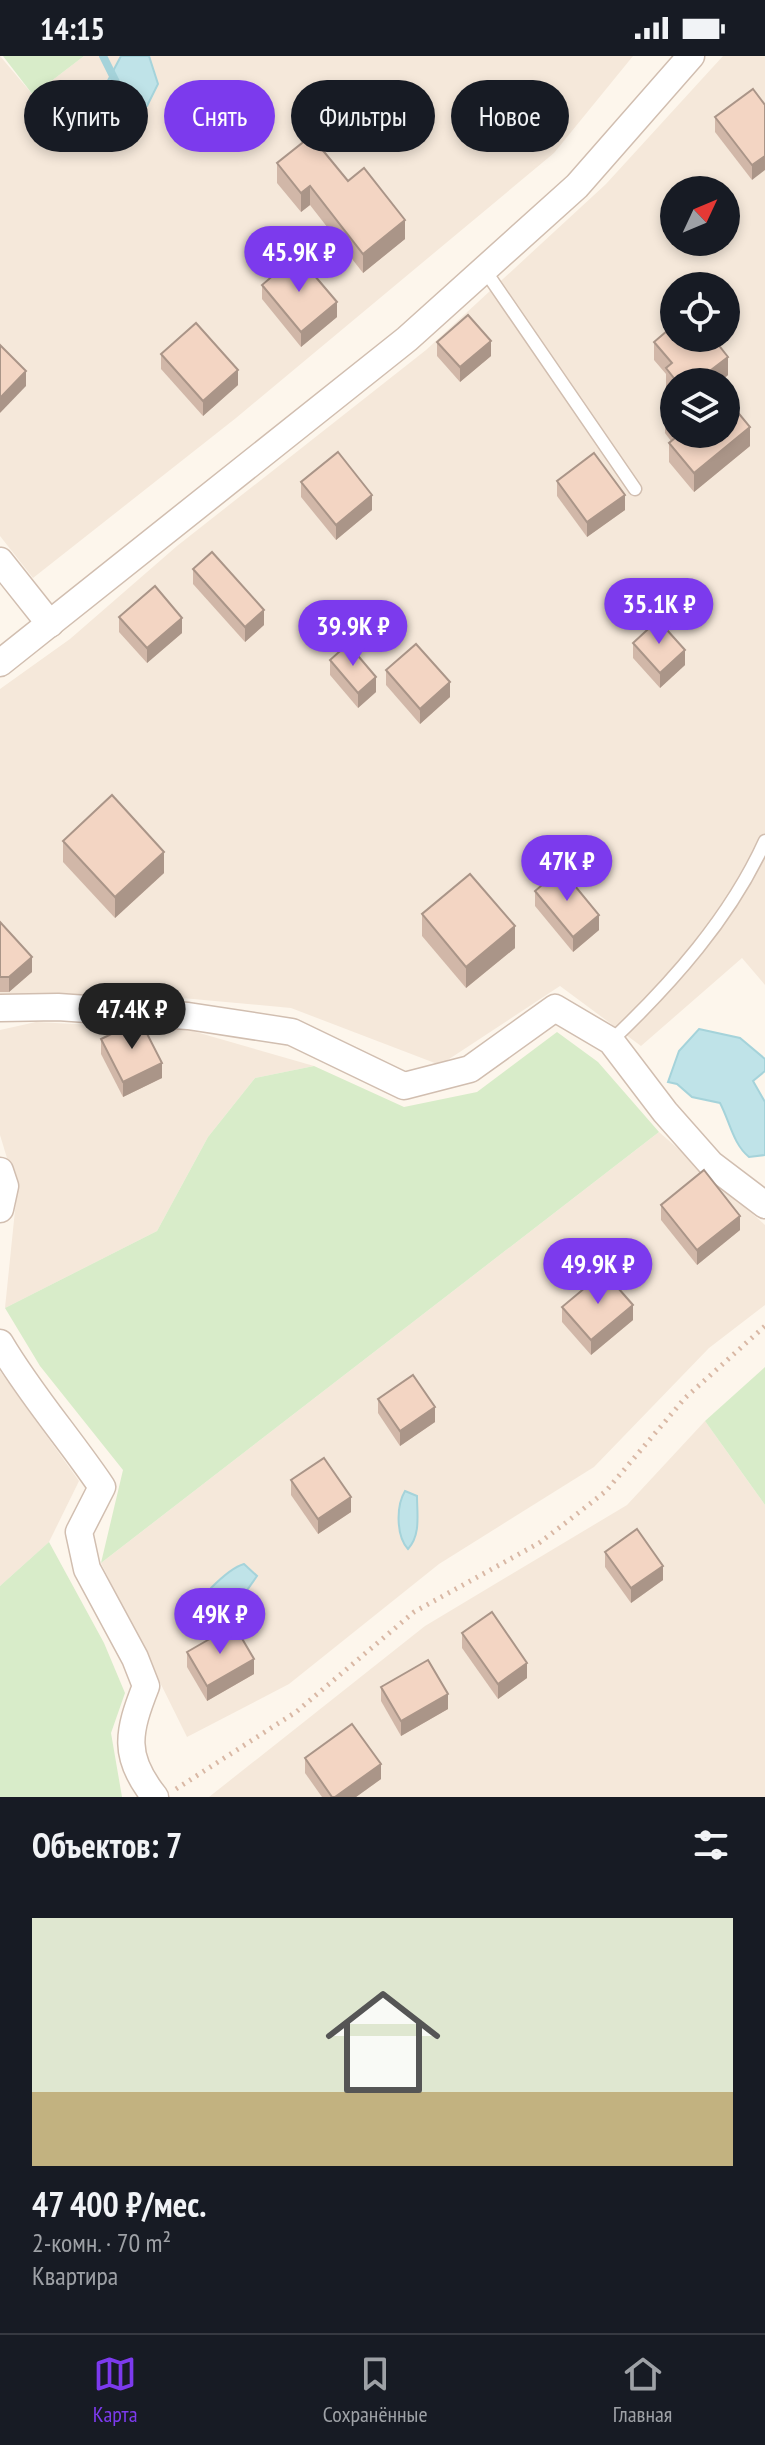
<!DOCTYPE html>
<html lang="ru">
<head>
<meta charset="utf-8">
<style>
  :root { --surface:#171b24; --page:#242831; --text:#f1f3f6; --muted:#9ea1a6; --line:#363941; --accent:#7c3aed }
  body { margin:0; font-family:"PT Sans Narrow",sans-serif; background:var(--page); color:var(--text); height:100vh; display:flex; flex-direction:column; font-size:30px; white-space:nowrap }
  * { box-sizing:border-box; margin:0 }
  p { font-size:26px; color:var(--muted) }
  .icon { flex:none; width:44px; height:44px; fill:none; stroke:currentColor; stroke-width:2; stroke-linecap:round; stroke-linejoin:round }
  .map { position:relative; height:1741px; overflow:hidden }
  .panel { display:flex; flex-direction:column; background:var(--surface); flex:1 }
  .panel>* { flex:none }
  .hud { position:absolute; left:24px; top:24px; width:718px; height:72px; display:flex; gap:16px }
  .needle { width:52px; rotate:46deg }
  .fabs { position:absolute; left:660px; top:120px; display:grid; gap:16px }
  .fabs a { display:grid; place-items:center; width:80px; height:80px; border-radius:50%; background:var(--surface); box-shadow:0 4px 12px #0003; font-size:40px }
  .price { position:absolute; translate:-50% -68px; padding:0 18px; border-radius:28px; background:var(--accent); color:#fff; font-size:26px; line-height:52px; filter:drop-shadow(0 2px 4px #0008) }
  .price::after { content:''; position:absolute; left:50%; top:48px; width:24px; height:18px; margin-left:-12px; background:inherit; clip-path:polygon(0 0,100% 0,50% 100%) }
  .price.on { background:#222; color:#fff }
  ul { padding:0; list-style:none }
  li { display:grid; align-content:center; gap:16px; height:424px; padding:0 32px }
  li span { display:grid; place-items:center; height:248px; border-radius:0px; color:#555 }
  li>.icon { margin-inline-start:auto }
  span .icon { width:144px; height:144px; fill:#fffc; stroke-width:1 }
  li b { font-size:34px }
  h2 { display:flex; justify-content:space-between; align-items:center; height:96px; padding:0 32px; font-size:34px }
  .pill { padding:0 28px; border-radius:36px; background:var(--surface); box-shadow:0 4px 12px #0003; font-size:28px; line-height:72px }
  .pill.on { background:var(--accent); color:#fff }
  .status { display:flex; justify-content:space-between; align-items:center; height:56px; padding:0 40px; background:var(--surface); direction:ltr }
  .status svg { height:22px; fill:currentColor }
  .menu { display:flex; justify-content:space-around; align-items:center; height:112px; border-top:2px solid var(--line); background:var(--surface); font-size:22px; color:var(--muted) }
  .menu a { display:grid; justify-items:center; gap:4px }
  .menu .on { color:var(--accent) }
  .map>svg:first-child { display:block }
  .residential { fill:#f5e8da; fill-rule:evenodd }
  .green { fill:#d8ecc9 }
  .water { fill:#bfe3e8; stroke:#a5d3da; stroke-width:2 }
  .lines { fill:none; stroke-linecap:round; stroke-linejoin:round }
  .stream { stroke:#a5d3da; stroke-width:8 }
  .service-casing { stroke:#d1beb0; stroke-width:15 }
  .minor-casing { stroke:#d1beb0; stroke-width:29 }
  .path { stroke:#d9b8a5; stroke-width:5; stroke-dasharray:2 6; stroke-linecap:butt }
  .service { stroke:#fff; stroke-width:12 }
  .minor { stroke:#fff; stroke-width:26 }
  .wall { fill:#d1b7a8 }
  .shaded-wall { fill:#aa9588 }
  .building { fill:#f3d5c3; stroke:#aa9588; stroke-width:2 }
</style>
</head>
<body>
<div class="status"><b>14:15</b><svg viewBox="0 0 49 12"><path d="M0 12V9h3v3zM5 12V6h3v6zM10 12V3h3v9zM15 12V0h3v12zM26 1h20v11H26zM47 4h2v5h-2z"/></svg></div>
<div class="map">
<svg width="765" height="1741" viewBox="0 0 765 1741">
  <rect width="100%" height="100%" fill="#fdf6ec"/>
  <!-- residential -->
  <g class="residential">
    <polygon points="0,0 33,39 84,0 633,0 554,97 236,362 33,522 0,480"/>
    <path d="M723 0H765V929L742 902 641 990 560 930 440 1009 291 952 171 941 0 943V633L70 583 177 490 426 294 606 128ZM674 134H726V186H674ZM674 230H726V282H674ZM674 326H726V378H674Z"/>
    <polygon points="36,966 189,974 314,1010 255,1022 208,1081 157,1175 5,1252 17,1135 0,1079 0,974"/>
    <polygon points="659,1076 765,1169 765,1249 709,1292 594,1411 439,1508 289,1628 187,1681 101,1507"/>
    <polygon points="0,1315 79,1425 49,1486 0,1530"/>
    <polygon points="705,1365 765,1449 765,1741 209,1741 425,1570 627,1449"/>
  </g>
  <!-- green -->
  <g class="green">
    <polygon points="3,0 84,0 33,39"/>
    <polygon points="557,976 598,1006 659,1076 101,1507 123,1414 40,1310 5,1252 157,1175 208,1081 255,1022 314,1010 404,1051 477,1036"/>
    <polygon points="765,1311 765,1449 705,1365"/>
    <polygon points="49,1486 104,1587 125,1637 111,1677 122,1741 0,1741 0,1530"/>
  </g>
  <!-- water -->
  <g class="water">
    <polygon points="121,0 149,0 158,28 147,50 126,62 103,34"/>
    <path d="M699 973 740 982 765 1003V1015L753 1025 765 1046V1099L749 1101C733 1088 730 1066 720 1047L692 1041 677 1028 668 1026 679 995Z"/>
    <path d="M405 1435 417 1440C417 1458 421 1479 408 1493 396 1480 396 1450 405 1435Z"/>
    <path d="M244 1508 257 1520 245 1537 229 1550C218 1547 213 1543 211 1532 219 1524 233 1511 244 1508Z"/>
  </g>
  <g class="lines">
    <!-- stream -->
    <polyline class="stream" points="103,0 116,26"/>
    <defs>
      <g id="service">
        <polyline points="484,213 635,433"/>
        <path d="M611 985C672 927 730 862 765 785"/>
      </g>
      <g id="minor">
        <polyline points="0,505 50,568"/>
        <polyline points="0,607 407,283 577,130 691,0"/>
        <polyline points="0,952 58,951 188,960 292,976 404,1030 470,1013 555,952 611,985 665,1056 711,1108 765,1149"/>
        <polyline points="0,1115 5,1130 0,1153"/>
        <path d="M0 1287C30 1338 69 1382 102 1431L79 1476 87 1513 135 1602 146 1630C128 1676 122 1700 155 1741"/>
      </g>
    </defs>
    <!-- service casing -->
    <use href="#service" class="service-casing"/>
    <!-- minor casing -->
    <use href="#minor" class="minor-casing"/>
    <!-- path -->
    <polyline class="path" points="176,1733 296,1656 414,1556 539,1487 568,1465 606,1435 685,1342 765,1270"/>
    <!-- service -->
    <use href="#service" class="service"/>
    <!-- minor -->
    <use href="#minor" class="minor"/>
  </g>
  <!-- wall -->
  <g class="wall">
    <polygon points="753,33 752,124 715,76 715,61"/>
    <polygon points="277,107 348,125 405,183 363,217 310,149 301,156 277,127"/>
    <polygon points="262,229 337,261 301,291 262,243"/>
    <polygon points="437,286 491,300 460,326 437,300"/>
    <polygon points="654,286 728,319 720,326 674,326 674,341 666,331 666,318 654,304"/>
    <polygon points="161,298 238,329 203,360 161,313"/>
    <polygon points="674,351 674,378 726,378 750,390 694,436 669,406 669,387 671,385 665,377 665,359"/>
    <polygon points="557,425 625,454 587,481 557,440"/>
    <polygon points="301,426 372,454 336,484 301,441"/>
    <polygon points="193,513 264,569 245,586 193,528"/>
    <polygon points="119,561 182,577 147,607 119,576"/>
    <polygon points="633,587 685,609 660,632 633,602"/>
    <polygon points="330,604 376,636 358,652 330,619"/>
    <polygon points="386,614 450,641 420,668 386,629"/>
    <polygon points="63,785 164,817 115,862 63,806"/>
    <polygon points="535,835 599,874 573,896 535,850"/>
    <polygon points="422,858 515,892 466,932 422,880"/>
    <polygon points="0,866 32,916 9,936 0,936"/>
    <polygon points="101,983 162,1022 123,1041 101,998"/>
    <polygon points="661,1149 740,1174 697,1209 661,1164"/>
    <polygon points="562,1251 633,1264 591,1299 562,1266"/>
    <polygon points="378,1343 435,1366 400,1390 378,1357"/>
    <polygon points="291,1424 351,1456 318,1478 291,1439"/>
    <polygon points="605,1496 663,1524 631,1547 605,1511"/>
    <polygon points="462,1577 527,1622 498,1643 462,1592"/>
    <polygon points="187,1596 254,1618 207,1645 187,1611"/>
    <polygon points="381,1631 448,1653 401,1680 381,1645"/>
    <polygon points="305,1702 381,1723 356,1741 322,1741 305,1717"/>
  </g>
  <!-- shaded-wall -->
  <g class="shaded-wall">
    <polygon points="765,100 765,114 752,124 752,109"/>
    <polygon points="310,130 310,149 301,156 301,137"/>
    <polygon points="405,164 405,183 363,217 363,198"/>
    <polygon points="337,246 337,261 301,291 301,276"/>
    <polygon points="491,285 491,300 460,326 460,311"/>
    <polygon points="728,301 728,319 720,326 706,326 706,318"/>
    <polygon points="238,314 238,329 203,360 203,345"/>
    <polygon points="26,315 26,330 0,357 0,342"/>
    <polygon points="750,371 750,390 694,436 694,417"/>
    <polygon points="372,439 372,454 336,484 336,469"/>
    <polygon points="625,439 625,454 587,481 587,466"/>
    <polygon points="264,554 264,569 245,586 245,571"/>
    <polygon points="182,562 182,577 147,607 147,592"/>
    <polygon points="685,594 685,609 660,632 660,617"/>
    <polygon points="376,621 376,636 358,652 358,637"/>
    <polygon points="450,626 450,641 420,668 420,653"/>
    <polygon points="164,796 164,817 115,862 115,841"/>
    <polygon points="599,859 599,874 573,896 573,881"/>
    <polygon points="515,870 515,892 466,932 466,911"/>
    <polygon points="32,901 32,916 9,936 9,921"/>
    <polygon points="162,1007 162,1022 123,1041 123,1026"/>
    <polygon points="740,1160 740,1174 697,1209 697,1194"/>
    <polygon points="633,1249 633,1264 591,1299 591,1284"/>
    <polygon points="435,1351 435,1366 400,1390 400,1375"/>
    <polygon points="351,1441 351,1456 318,1478 318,1463"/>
    <polygon points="663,1510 663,1524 631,1547 631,1532"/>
    <polygon points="254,1603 254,1618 207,1645 207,1630"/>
    <polygon points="527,1607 527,1622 498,1643 498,1628"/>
    <polygon points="448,1638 448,1653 401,1680 401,1665"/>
    <polygon points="381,1708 381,1723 356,1741 335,1741"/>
  </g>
  <!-- building -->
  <g class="building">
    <polygon points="753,33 765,49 765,100 752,109 715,61"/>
    <polygon points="311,80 348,125 364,112 405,164 363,198 310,130 301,137 277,107"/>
    <polygon points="297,199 337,246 301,276 262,229"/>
    <polygon points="468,259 491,285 460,311 437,286"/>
    <polygon points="196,267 238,314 203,345 161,298"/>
    <polygon points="674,269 674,282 713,282 728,301 706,318 713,326 677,326 666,312 672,307 654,286"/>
    <polygon points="0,289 26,315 0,342"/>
    <polygon points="726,342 750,371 694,417 669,387 680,378 726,378"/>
    <polygon points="674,351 674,370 665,359"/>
    <polygon points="338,396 372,439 336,469 301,426"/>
    <polygon points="594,397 625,439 587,466 557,425"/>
    <polygon points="212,496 264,554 245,571 193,513"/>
    <polygon points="155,530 182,562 147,592 119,561"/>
    <polygon points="658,564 685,594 660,617 633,587"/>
    <polygon points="348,588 376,621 358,637 330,604"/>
    <polygon points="416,588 450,626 420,653 386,614"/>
    <polygon points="112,739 164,796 115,841 63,785"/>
    <polygon points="561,813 599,859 573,881 535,835"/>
    <polygon points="470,818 515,870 466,911 422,858"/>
    <polygon points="0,866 32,901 9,921 0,921"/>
    <polygon points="140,964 162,1007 123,1026 101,983"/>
    <polygon points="704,1114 740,1160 697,1194 661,1149"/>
    <polygon points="604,1216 633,1249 591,1284 562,1251"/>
    <polygon points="413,1319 435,1351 400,1375 378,1343"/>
    <polygon points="324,1402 351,1441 318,1463 291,1424"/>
    <polygon points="637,1473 663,1510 631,1532 605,1496"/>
    <polygon points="492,1556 527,1607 498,1628 462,1577"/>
    <polygon points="234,1569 254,1603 207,1630 187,1596"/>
    <polygon points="428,1604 448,1638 401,1665 381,1631"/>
    <polygon points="352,1668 381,1708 335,1741 332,1741 305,1702"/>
  </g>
</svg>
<div class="fabs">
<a><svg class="needle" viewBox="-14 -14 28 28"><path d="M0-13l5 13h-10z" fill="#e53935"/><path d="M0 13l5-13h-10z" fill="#9ea1a6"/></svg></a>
<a><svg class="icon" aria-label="locate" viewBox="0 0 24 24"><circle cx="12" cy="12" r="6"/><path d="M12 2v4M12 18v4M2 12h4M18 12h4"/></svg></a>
<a><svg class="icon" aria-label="layers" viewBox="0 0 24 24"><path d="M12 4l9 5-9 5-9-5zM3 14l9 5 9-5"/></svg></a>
</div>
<b class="price" style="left:299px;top:238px">45.9K ₽</b>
<b class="price" style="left:659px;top:590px">35.1K ₽</b>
<b class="price" style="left:353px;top:612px">39.9K ₽</b>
<b class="price" style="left:567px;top:847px">47K ₽</b>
<b class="price on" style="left:132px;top:995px">47.4K ₽</b>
<b class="price" style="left:598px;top:1250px">49.9K ₽</b>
<b class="price" style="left:220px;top:1600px">49K ₽</b>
<div class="hud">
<a class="pill">Купить</a>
<a class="pill on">Снять</a>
<a class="pill">Фильтры</a>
<a class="pill">Новое</a>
</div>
</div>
<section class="panel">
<h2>Объектов: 7<svg class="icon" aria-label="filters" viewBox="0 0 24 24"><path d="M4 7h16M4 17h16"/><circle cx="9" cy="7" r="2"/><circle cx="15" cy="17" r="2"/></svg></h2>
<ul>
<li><span style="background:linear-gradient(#dfe7d0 70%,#c2b280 0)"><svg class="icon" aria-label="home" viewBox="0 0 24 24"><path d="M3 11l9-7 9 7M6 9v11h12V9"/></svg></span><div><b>47 400 ₽/мес.</b><p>2-комн. · 70 m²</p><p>Квартира</p></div></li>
</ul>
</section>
<nav class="menu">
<a class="on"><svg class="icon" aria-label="map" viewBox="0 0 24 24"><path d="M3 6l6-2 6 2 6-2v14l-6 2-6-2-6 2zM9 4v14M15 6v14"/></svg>Карта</a>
<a><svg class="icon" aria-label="saved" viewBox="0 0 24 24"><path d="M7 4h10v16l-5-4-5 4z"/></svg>Сохранённые</a>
<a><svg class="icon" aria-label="home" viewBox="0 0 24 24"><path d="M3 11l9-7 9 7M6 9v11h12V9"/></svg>Главная</a>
</nav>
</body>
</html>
